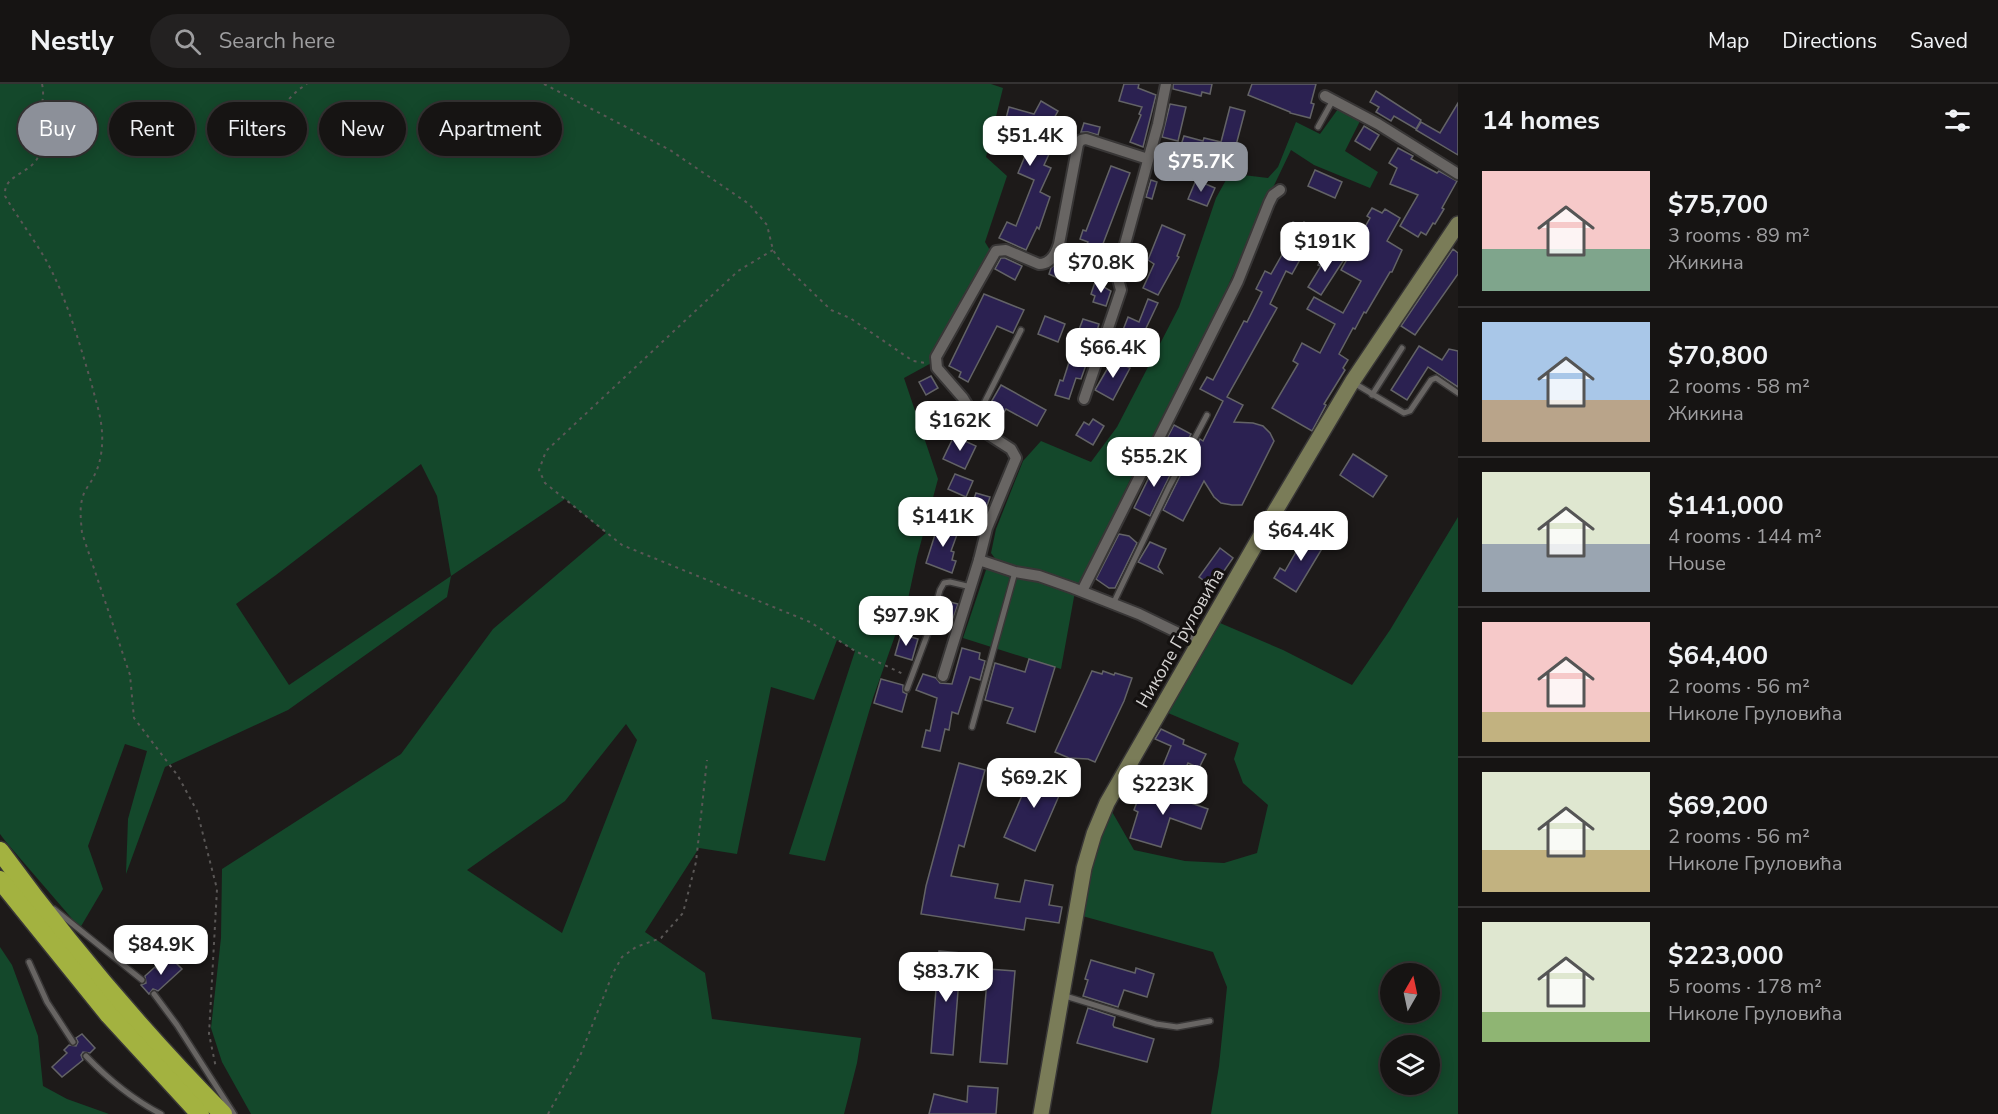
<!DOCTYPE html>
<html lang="en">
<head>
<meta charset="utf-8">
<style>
  :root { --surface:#161413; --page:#232121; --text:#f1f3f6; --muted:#9e9ea0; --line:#353333; --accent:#8c9099 }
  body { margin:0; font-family:"Nunito Sans",sans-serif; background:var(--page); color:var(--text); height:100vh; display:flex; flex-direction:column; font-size:22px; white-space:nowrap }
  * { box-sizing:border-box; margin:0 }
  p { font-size:20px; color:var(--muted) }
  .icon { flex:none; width:33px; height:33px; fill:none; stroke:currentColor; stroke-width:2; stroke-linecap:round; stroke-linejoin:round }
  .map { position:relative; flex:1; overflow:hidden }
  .panel { display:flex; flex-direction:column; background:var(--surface); width:540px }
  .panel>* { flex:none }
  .guide { position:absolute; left:18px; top:18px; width:570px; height:54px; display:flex; gap:12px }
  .needle { width:39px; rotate:9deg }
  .fabs { position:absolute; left:1380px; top:879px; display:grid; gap:12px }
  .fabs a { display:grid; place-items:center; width:60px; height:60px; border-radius:50%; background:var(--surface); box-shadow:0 3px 15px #0003,0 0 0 2px var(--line); font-size:30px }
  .price { position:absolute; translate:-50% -51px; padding:0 14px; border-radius:12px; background:#fff; color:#222; font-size:20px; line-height:39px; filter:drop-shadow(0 2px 3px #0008) }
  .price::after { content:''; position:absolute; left:50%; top:36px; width:18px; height:14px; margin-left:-9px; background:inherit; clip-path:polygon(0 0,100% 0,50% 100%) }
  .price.active { background:var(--accent); color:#fff }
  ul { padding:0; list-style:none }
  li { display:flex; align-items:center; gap:18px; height:150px; padding:0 24px }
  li+li { border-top:2px solid var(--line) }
  li span { display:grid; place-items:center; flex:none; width:168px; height:120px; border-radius:0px; color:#555 }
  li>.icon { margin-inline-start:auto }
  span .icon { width:72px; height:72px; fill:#fffc; stroke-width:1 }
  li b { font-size:26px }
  h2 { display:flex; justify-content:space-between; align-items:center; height:72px; padding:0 24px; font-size:26px }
  .chip { padding:0 21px; border-radius:27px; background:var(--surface); box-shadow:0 3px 15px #0003,0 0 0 2px var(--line); font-size:21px; line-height:54px }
  .chip.active { background:var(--accent); color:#fff }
  header { display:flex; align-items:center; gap:36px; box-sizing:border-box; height:84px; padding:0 30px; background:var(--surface); border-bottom:2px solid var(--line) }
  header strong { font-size:28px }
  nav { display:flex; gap:33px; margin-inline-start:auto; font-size:21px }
  .search { width:420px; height:54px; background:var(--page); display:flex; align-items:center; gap:15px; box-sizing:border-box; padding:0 21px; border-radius:33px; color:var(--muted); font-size:22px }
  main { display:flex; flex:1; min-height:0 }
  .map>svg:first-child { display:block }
  .green { fill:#14482b; fill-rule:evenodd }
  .building { fill:#2b2151; stroke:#636366; stroke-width:1.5 }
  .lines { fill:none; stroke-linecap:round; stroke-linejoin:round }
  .lane-casing { stroke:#383636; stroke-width:8 }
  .street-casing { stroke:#383636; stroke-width:14 }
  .secondary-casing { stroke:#383636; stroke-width:18 }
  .highway-casing { stroke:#383636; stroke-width:21 }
  .path { stroke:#5a5756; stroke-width:2; stroke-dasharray:3 4.5; stroke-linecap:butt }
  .lane { stroke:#686563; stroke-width:5 }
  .street { stroke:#686563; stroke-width:10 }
  .secondary { stroke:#7a7c58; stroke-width:15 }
  .highway { stroke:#a3b240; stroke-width:18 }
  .labels { text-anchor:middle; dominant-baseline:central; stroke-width:6; stroke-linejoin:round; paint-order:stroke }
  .street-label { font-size:18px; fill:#d5d3d2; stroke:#141110 }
</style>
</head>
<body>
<header>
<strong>Nestly</strong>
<div class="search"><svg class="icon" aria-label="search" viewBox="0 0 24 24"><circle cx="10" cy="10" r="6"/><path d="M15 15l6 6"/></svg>Search here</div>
<nav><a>Map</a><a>Directions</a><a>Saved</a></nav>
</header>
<main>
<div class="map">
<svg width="1458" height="1030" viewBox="0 0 1458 1030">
  <rect width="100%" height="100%" fill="#1d1a19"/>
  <!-- green -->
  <g class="green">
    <path d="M0 0H991L1003 4 986 73 1007 92 985 158 993 171 935 277 904 294 938 395 917 473 908 515 873 614 825 777 789 770 855 567 837 556 814 616 771 603 737 770 699 764 645 848 705 889 712 935 861 954 857 979 844 1030H251L222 978 211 944 221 854 222 785 401 670 493 545 606 449 565 415 451 492 447 513 288 626 165 683 126 790 128 735 147 667 125 660 88 762 103 805 80 844 6 758 0 750ZM421 380 437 412 451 492 289 601 236 520 276 491ZM626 640 637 656 562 849 467 786 565 717Z"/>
    <polygon points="1338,25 1360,37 1345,67 1378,88 1370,104 1314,81 1291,66 1253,145 1220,220 1130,396 1074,513 1061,585 963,554 989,477 997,477 991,469 996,445 1023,377 1041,357 1091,378 1117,343 1179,223 1216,114 1226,96 1243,91 1268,94 1278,83 1296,38 1320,50"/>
    <path d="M1458 433V1030H1211L1219 982 1227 903 1213 868 1075 830 1107 719 1134 766 1185 777 1224 779 1257 769 1268 721 1243 699 1234 675 1239 659 1161 626 1213 536 1283 566 1352 601 1390 546ZM1390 890H1430V928H1390ZM1390 962H1430V1000H1390Z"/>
    <polygon points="0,863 12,881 38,952 43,1002 67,1015 109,1030 0,1030"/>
  </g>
  <!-- building -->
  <g class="building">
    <polygon points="1124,0 1139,0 1138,4 1156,11 1143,63 1130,58 1141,31 1139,30 1142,23 1119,17"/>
    <polygon points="1173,0 1212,0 1210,10 1202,8 1201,12 1173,5"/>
    <polygon points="1252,0 1316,0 1311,19 1314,20 1310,34 1290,29 1290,28 1248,11"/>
    <polygon points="1376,7 1421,36 1416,45 1394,32 1391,37 1376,28 1379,23 1370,18"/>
    <polygon points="1041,17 1058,27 1048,45 1054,47 1051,53 1056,55 1044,81 1051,84 1040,108 1050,113 1039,145 1037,143 1026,166 999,154 1007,138 1016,142 1034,96 1018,89 1025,72 998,58 1005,42 1004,42 1009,23 1034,30"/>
    <polygon points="1458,19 1458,71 1416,46 1421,38 1440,49"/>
    <polygon points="1170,20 1186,23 1178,57 1162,53"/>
    <polygon points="1230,23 1245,27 1235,65 1241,67 1237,80 1179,67 1184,52 1203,57 1204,54 1221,58"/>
    <polygon points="1084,39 1100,43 1098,51 1088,48 1081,48"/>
    <polygon points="1364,42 1379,51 1370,66 1355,57"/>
    <polygon points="1398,64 1413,72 1411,75 1437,89 1439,87 1457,97 1442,124 1444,125 1435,140 1433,139 1426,151 1421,148 1418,153 1400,142 1418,111 1390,100 1397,84 1389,79"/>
    <polygon points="1111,82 1130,89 1101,165 1104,167 1098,182 1081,175 1088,158 1080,155 1083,146 1086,147"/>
    <polygon points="1315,86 1342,98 1335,114 1308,102"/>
    <polygon points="1151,96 1157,98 1152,115 1146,113"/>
    <polygon points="1196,96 1215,104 1207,122 1188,115"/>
    <polygon points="1372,124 1382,129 1385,125 1400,134 1387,157 1402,166 1392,188 1390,188 1366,229 1364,228 1355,245 1353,244 1339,270 1348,276 1343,284 1345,286 1324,320 1326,321 1312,347 1272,324 1298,280 1293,277 1302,259 1320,269 1335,240 1307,225 1314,213 1343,229 1361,197 1341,186 1370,134 1367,132"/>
    <polygon points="1293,138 1302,143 1304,138 1317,145 1292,190 1286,187 1270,220 1277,224 1227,313 1243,321 1234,338 1253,339 1263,342 1270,349 1274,357 1242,421 1232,421 1221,419 1214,413 1204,397 1183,437 1163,426 1182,388 1187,391 1196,374 1191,372 1200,355 1203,357 1223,317 1200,305 1207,293 1213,296 1244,237 1247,238 1262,208 1256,205 1265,187 1271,190 1291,155 1285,151"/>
    <polygon points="1162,141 1185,151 1177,172 1179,173 1158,211 1143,204 1154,180 1148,176"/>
    <polygon points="1453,165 1458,169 1458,190 1415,251 1401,242"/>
    <polygon points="1325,167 1343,177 1321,211 1308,203 1321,182 1318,181"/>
    <polygon points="1001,174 1005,174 1022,182 1015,196 995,185"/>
    <polygon points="1060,176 1076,183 1069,199 1049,190 1051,184"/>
    <polygon points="1095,198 1111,207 1106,222 1093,218 1095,212 1091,210"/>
    <polygon points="984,210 1024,226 1013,249 997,242 968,298 959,293 961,288 949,282"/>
    <polygon points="1148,215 1158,219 1138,261 1131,258 1134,251 1123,246 1128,233 1139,238"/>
    <polygon points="1045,232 1065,240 1058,258 1038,250"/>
    <polygon points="1083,235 1099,240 1094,257 1077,251"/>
    <polygon points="1419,262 1442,276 1449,265 1458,267 1458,303 1428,283 1407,316 1391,306"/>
    <polygon points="1071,272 1087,278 1081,295 1076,294 1069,315 1055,311 1060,296 1063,297"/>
    <polygon points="1113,275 1130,284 1113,316 1095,306"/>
    <polygon points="931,292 938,304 926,311 919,298"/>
    <polygon points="1001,301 1046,326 1037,342 1006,325 1004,328 990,320"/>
    <polygon points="943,324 956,330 946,349 934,343"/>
    <polygon points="1093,335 1104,342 1093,361 1076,351 1084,338 1089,341"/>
    <polygon points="1174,341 1191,350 1182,367 1165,358"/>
    <polygon points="954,352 976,362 965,385 943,375"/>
    <polygon points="1353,370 1387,392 1373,413 1340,391"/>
    <polygon points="1158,375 1174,383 1150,432 1134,424"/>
    <polygon points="955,390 973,397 966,413 948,405"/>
    <polygon points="976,409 990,413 984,431 970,426"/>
    <polygon points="939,438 959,445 951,467 954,468 952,476 956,477 952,489 926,479"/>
    <polygon points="1308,447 1326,458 1296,508 1274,494 1280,484 1285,487"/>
    <polygon points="1119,450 1129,452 1137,459 1115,504 1109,504 1096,495"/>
    <polygon points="1150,458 1166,465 1158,483 1162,489 1138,478"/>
    <polygon points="1220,464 1233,474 1213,503 1199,493"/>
    <polygon points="946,517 958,520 951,540 940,537"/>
    <polygon points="901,550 918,555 912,576 895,571"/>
    <polygon points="962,564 980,569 979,575 985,577 980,596 970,593 958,630 952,628 949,646 945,645 940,667 922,663 926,646 930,647 937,614 916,606 923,590 936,594 940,599 952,600"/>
    <polygon points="1029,575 1055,583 1035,648 1007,639 1013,624 985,616 995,579 1025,588"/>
    <polygon points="1092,587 1102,590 1103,587 1114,591 1115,589 1132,594 1124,617 1095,678 1088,675 1069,674 1055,668"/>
    <polygon points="881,595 903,601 903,608 907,610 902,628 874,619"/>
    <polygon points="1161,645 1184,656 1183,660 1206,670 1199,684 1188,679 1179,698 1160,689 1171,662 1155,655"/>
    <polygon points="959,679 985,686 964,763 959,761 951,792 998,800 995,814 1020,818 1025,796 1053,801 1049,821 1062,823 1059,839 1026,834 1024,846 921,830 926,802"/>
    <polygon points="1034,684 1065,698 1035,767 1004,753"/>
    <polygon points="1143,702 1208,725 1201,745 1170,734 1161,763 1130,754 1138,728 1134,726"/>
    <polygon points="939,867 961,869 953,971 931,969"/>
    <polygon points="171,874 182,885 158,907 153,905 149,910 141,901 146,899 145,892 155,883 158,886"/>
    <polygon points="1091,876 1135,889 1136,884 1154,890 1147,913 1124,906 1118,923 1083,912 1088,896 1085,895"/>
    <polygon points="988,885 1015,887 1007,980 980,978"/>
    <polygon points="1088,924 1115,933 1113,941 1114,943 1154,955 1147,978 1077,959"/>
    <polygon points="82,950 95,964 90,969 83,968 81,971 83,976 62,993 52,983 67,969 64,966 69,961 76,962 78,958 76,954"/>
    <polygon points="968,1002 998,1004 996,1030 929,1030 934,1010 967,1018"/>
  </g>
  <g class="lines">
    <defs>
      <g id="lane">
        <polyline points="1318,43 1333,16"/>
        <polyline points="1354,299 1404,329 1410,327 1431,296 1436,294 1458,309"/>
        <polyline points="1372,311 1402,264"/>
        <polyline points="976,335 1021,246"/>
        <polyline points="1113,520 1169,403 1207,331"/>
        <polyline points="907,605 928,549 940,506 944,499 950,498 971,503"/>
        <polyline points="972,643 1015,488"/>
        <polyline points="54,825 142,896"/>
        <polyline points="29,878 47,918 73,958"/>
        <polyline points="154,910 177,941 234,1030"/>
        <polyline points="1062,911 1156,940 1177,943 1210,937"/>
        <path d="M86 972C109 996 132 1015 161 1030"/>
      </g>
      <g id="street">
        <polyline points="1325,12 1378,40 1458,90"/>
        <polyline points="1151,66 1221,88"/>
        <polyline points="1084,315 1121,206 1118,195 1119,182 1158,40 1166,0"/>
        <polyline points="979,476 1015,488 1039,492 1073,504 1139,530 1199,559"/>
        <polyline points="1082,507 1238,197 1269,119 1273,111 1280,106"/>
        <path d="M943 592 979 476 987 444 1016 374 1011 365 983 347 963 314 937 284 936 273 996 167 1006 166 1039 180C1050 180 1056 170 1059 160L1078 60 1081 56 1086 55 1148 75"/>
      </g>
      <polyline id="secondary" points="1041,1030 1084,784 1094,750 1107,719 1261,451 1352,298 1458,140"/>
      <g id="highway">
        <path d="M0 767C68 860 142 948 223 1030"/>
        <polyline points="0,796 109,931 200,1030"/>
      </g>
    </defs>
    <!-- lane casing -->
    <use href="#lane" class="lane-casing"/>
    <!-- street casing -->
    <use href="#street" class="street-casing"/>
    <!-- secondary casing -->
    <use href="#secondary" class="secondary-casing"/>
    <!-- highway casing -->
    <use href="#highway" class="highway-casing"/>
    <!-- path -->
    <g class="path">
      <path d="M42 0C45 12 41 22 40 33 40 48 46 62 37 75 27 91 3 91 5 112 18 134 34 155 47 178 67 215 79 258 91 298 95 314 101 331 102 348 103 362 101 379 94 392 91 399 85 405 83 412 79 424 81 437 82 449L130 591 134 634 178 692 197 727 217 805 209 950 216 984"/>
      <polyline points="544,0 670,66 749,120 767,141 773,166 781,178 831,226 850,234 913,277 926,279"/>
      <polyline points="252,52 298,6 307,0"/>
      <polyline points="773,166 738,187 546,367 539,386 545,399 622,461 810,538 855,567 903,590"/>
      <polyline points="548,1030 580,972 613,889 622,873 636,863 661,854 683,829 696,778 707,676"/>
    </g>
    <!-- lane -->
    <use href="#lane" class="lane"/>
    <!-- street -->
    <use href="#street" class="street"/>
    <!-- secondary -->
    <use href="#secondary" class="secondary"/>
    <!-- highway -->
    <use href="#highway" class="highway"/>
  </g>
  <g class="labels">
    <!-- street labels -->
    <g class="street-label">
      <text transform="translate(1180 554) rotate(-60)">Николе Груловића</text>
    </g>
  </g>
</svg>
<div class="fabs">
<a><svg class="needle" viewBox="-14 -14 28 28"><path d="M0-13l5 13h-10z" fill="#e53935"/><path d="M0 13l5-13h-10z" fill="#9e9ea0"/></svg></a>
<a><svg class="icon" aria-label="layers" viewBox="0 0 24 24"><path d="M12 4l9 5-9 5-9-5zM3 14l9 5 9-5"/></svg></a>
</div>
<b class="price" style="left:1030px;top:83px">$51.4K</b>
<b class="price active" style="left:1201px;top:109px">$75.7K</b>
<b class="price" style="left:1325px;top:189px">$191K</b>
<b class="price" style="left:1101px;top:210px">$70.8K</b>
<b class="price" style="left:1113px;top:295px">$66.4K</b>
<b class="price" style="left:960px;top:368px">$162K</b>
<b class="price" style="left:1154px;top:404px">$55.2K</b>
<b class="price" style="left:943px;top:464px">$141K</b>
<b class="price" style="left:1301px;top:478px">$64.4K</b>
<b class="price" style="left:906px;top:563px">$97.9K</b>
<b class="price" style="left:1034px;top:725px">$69.2K</b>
<b class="price" style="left:1163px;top:732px">$223K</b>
<b class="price" style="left:161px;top:892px">$84.9K</b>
<b class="price" style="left:946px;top:919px">$83.7K</b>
<div class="guide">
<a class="chip active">Buy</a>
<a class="chip">Rent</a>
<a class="chip">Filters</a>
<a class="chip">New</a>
<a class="chip">Apartment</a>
</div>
</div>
<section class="panel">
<h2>14 homes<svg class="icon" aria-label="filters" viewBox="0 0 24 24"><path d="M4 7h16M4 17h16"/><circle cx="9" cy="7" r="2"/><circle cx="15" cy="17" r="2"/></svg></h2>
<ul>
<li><span style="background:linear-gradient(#f6c9c9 65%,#7fa58c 0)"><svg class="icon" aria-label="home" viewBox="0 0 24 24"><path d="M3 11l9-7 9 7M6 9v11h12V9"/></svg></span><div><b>$75,700</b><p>3 rooms · 89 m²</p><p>Жикина</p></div></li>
<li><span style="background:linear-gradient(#a9c7e8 65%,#b9a48a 0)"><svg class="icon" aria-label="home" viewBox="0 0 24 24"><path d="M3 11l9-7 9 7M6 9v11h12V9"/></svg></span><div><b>$70,800</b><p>2 rooms · 58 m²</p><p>Жикина</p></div></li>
<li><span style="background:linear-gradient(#dfe7d0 60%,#9aa5b1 0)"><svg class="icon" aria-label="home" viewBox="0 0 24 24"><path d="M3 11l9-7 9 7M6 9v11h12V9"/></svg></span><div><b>$141,000</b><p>4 rooms · 144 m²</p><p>House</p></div></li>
<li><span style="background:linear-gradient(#f6c9c9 75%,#c2b280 0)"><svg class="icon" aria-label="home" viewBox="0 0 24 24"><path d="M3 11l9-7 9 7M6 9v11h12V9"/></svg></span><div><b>$64,400</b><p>2 rooms · 56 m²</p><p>Николе Груловића</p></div></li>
<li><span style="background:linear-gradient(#dfe7d0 65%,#c2b280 0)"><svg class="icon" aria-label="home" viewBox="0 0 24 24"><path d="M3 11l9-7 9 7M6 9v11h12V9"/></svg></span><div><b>$69,200</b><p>2 rooms · 56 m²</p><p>Николе Груловића</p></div></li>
<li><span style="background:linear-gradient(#dfe7d0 75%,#8fb573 0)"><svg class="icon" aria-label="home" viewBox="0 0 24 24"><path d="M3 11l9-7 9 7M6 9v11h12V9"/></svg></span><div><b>$223,000</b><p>5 rooms · 178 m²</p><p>Николе Груловића</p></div></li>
</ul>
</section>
</main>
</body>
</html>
